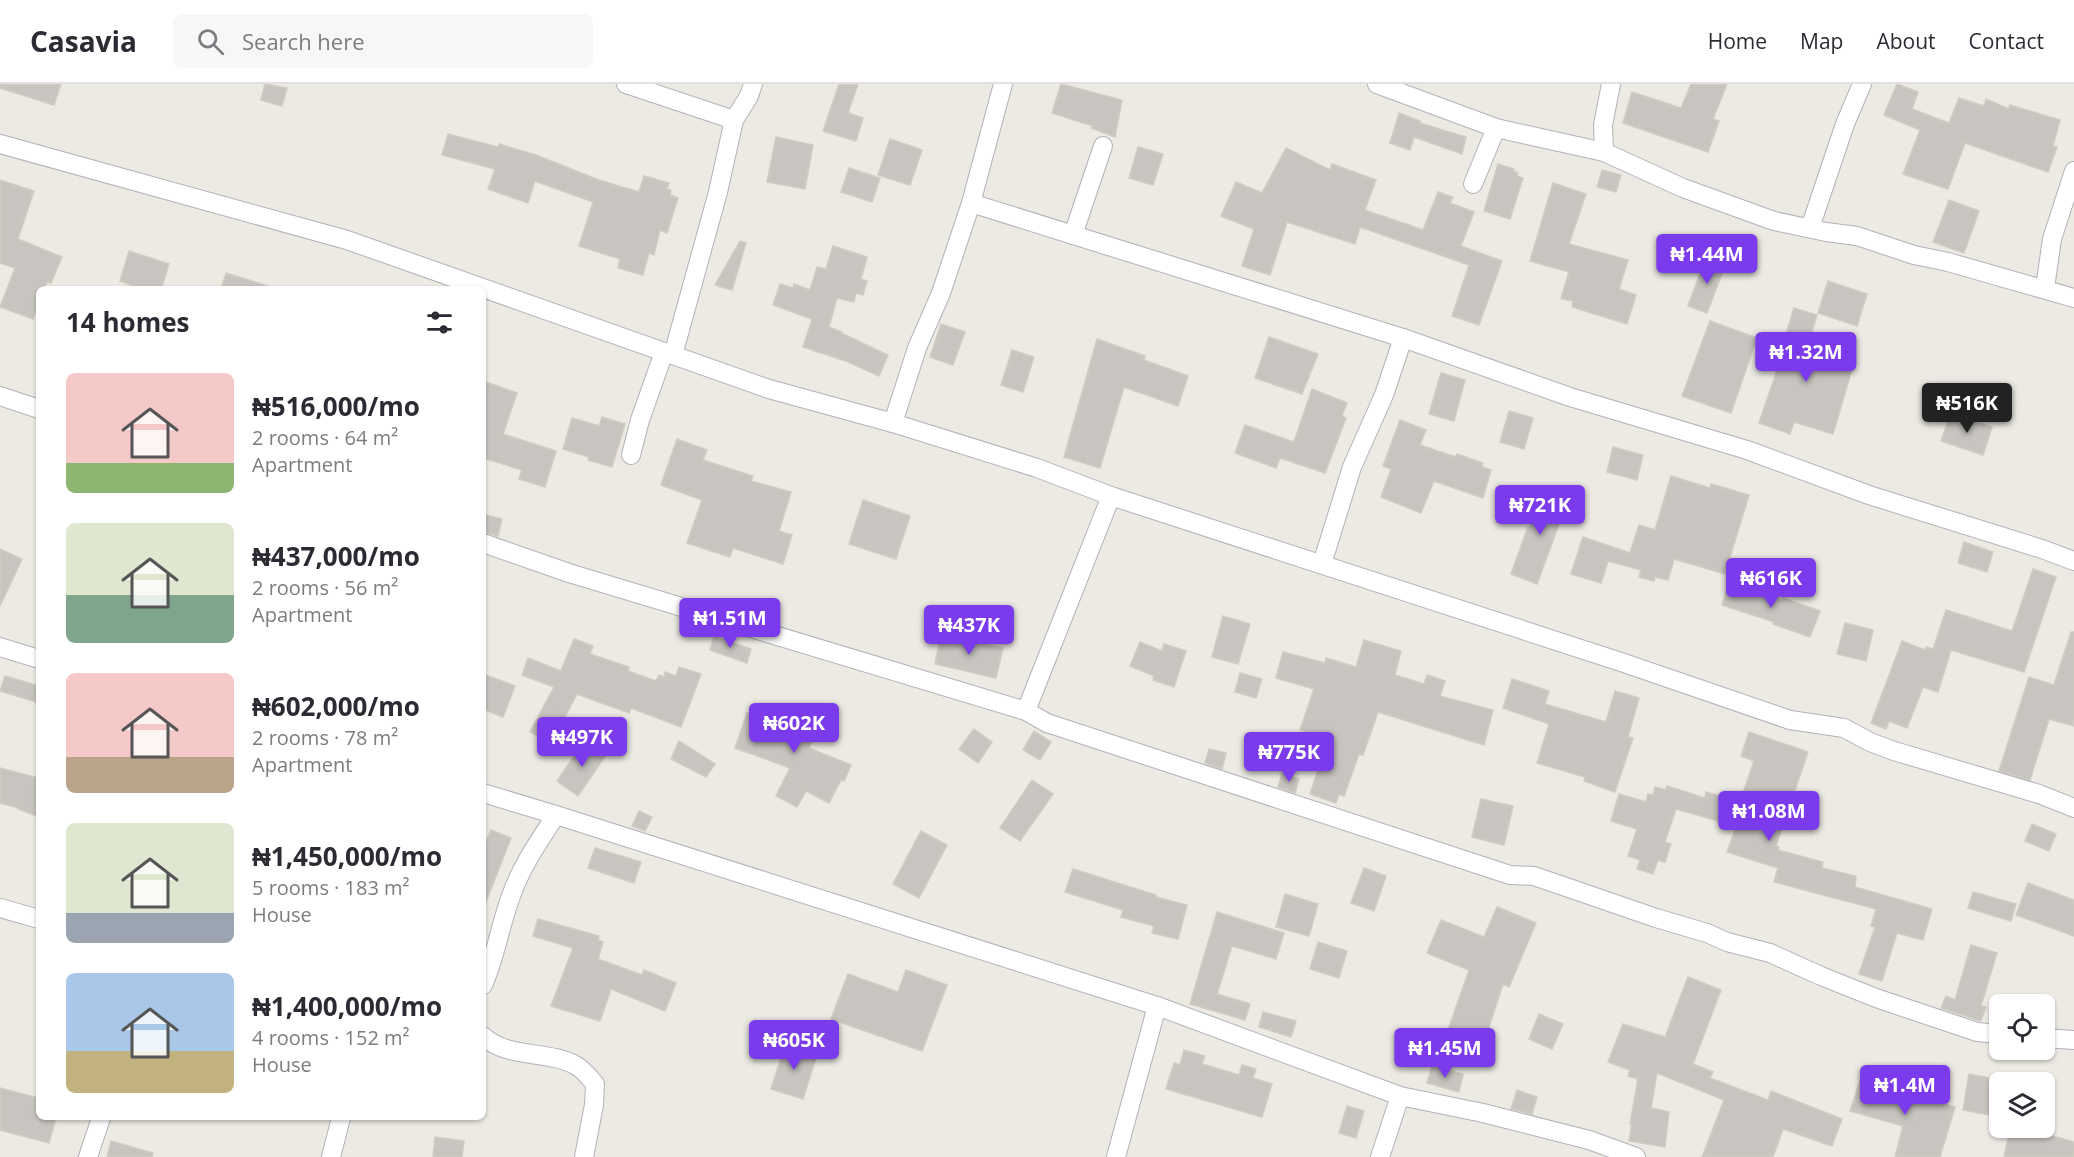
<!DOCTYPE html>
<html lang="en">
<head>
<meta charset="utf-8">
<style>
  :root { --surface:#fff; --page:#f7f7f7; --text:#2b2b33; --muted:#7c7c81; --line:#e1e1e2; --accent:#7c3aed }
  body { margin:0; font-family:"Open Sans",sans-serif; background:var(--page); color:var(--text); height:100vh; display:flex; flex-direction:column; font-size:22px; white-space:nowrap }
  * { box-sizing:border-box; margin:0 }
  p { font-size:20px; color:var(--muted) }
  .icon { flex:none; width:33px; height:33px; fill:none; stroke:currentColor; stroke-width:2; stroke-linecap:round; stroke-linejoin:round }
  .map { position:relative; flex:1; overflow:hidden }
  .drawer { position:absolute; left:36px; top:202px; width:450px; height:834px; display:flex; flex-direction:column; background:var(--surface); border-radius:9px; box-shadow:0 2px 4px #0004 }
  .drawer>* { flex:none }
  .buttons { position:absolute; left:1989px; top:910px; display:grid; gap:12px }
  .buttons a { display:grid; place-items:center; width:66px; height:66px; border-radius:9px; background:var(--surface); box-shadow:0 2px 4px #0004; font-size:30px }
  .price { position:absolute; translate:-50% -51px; padding:0 14px; border-radius:6px; background:var(--accent); color:#fff; font-size:20px; line-height:39px; filter:drop-shadow(0 2px 3px #0008) }
  .price::after { content:''; position:absolute; left:50%; top:36px; width:18px; height:14px; margin-left:-9px; background:inherit; clip-path:polygon(0 0,100% 0,50% 100%) }
  .price.on { background:#222; color:#fff }
  ul { padding:0; list-style:none }
  li { display:flex; align-items:center; gap:18px; height:150px; padding:0 30px }
  li span { display:grid; place-items:center; flex:none; width:168px; height:120px; border-radius:9px; color:#555 }
  li>.icon { margin-inline-start:auto }
  span .icon { width:72px; height:72px; fill:#fffc; stroke-width:1 }
  li b { font-size:26px }
  h2 { display:flex; justify-content:space-between; align-items:center; height:72px; padding:0 30px; font-size:26px }
  header { display:flex; align-items:center; gap:36px; box-sizing:border-box; height:84px; padding:0 30px; background:var(--surface); border-bottom:2px solid var(--line) }
  header strong { font-size:28px }
  nav { display:flex; gap:33px; margin-inline-start:auto; font-size:21px }
  .search { width:420px; height:54px; background:var(--page); display:flex; align-items:center; gap:15px; box-sizing:border-box; padding:0 21px; border-radius:9px; color:var(--muted); font-size:22px }
  .map>svg:first-child { display:block }
  .building { fill:#c8c5c0; stroke:#d0ccc2; stroke-width:1.5 }
  .lines { fill:none; stroke-linecap:round; stroke-linejoin:round }
  .street-casing { stroke:#b0b3b7; stroke-width:20 }
  .street { stroke:#fff; stroke-width:18 }
</style>
</head>
<body>
<header>
<strong>Casavia</strong>
<div class="search"><svg class="icon" aria-label="search" viewBox="0 0 24 24"><circle cx="10" cy="10" r="6"/><path d="M15 15l6 6"/></svg>Search here</div>
<nav><a>Home</a><a>Map</a><a>About</a><a>Contact</a></nav>
</header>
<div class="map">
<svg width="2074" height="1073" viewBox="0 0 2074 1073">
  <rect width="100%" height="100%" fill="#eceae3"/>
  <!-- building -->
  <g class="building">
    <polygon points="0,0 61,0 54,21 0,4"/>
    <polygon points="265,0 287,4 282,22 261,16"/>
    <polygon points="839,0 858,0 848,29 863,34 856,57 823,47"/>
    <polygon points="1061,0 1122,16 1115,53 1091,44 1093,42 1052,29"/>
    <polygon points="1691,0 1727,0 1713,35 1719,37 1708,68 1623,39 1632,8 1681,24"/>
    <polygon points="1897,0 1918,8 1912,25 1949,39 1959,14 1984,22 1986,15 2009,25 2010,21 2060,36 2053,62 2057,63 2048,88 1965,59 1948,105 1903,90 1920,46 1884,31"/>
    <polygon points="1399,29 1420,37 1420,39 1466,53 1462,70 1414,53 1410,66 1390,59"/>
    <polygon points="448,50 498,63 499,60 536,71 599,96 639,108 644,92 669,99 667,105 671,106 670,111 678,114 667,149 660,146 654,171 649,169 643,191 618,184 620,175 579,162 593,118 535,97 528,119 488,105 495,85 442,71"/>
    <polygon points="776,53 813,61 805,105 767,98"/>
    <polygon points="890,55 922,66 910,101 878,91"/>
    <polygon points="1138,63 1163,70 1153,101 1129,94"/>
    <polygon points="1286,64 1330,86 1332,80 1376,96 1365,126 1423,146 1438,108 1453,113 1450,119 1474,128 1461,162 1502,177 1479,241 1452,232 1469,181 1360,143 1355,160 1287,138 1270,191 1242,182 1254,145 1221,132 1236,98 1262,109"/>
    <polygon points="1498,80 1514,85 1513,87 1518,89 1517,92 1523,94 1510,135 1484,127"/>
    <polygon points="849,84 880,94 872,118 841,108"/>
    <polygon points="1602,86 1621,91 1616,108 1597,103"/>
    <polygon points="0,96 34,107 18,155 62,173 51,199 47,198 44,206 39,206 39,218 33,235 0,223 15,184 0,179"/>
    <polygon points="1553,99 1586,110 1569,160 1628,176 1619,205 1636,211 1627,240 1572,223 1573,217 1561,215 1569,188 1530,177"/>
    <polygon points="1949,116 1979,127 1964,169 1933,158"/>
    <polygon points="740,157 746,159 732,206 715,201"/>
    <polygon points="833,162 867,173 861,195 867,197 863,211 856,209 854,218 837,214 829,243 842,248 841,249 888,271 879,292 846,277 803,263 812,235 773,221 780,200 793,204 794,200 810,206 817,183 826,185"/>
    <polygon points="129,167 169,180 161,206 145,206 120,197"/>
    <polygon points="1706,173 1726,179 1707,229 1688,222"/>
    <polygon points="226,189 268,202 268,206 221,206"/>
    <polygon points="1828,197 1867,210 1857,242 1818,229"/>
    <polygon points="1794,224 1817,231 1807,265 1853,282 1833,350 1794,338 1790,350 1759,339 1788,254 1785,253"/>
    <polygon points="1710,237 1757,254 1731,329 1682,312"/>
    <polygon points="941,240 965,248 953,281 930,273"/>
    <polygon points="1269,253 1318,270 1302,310 1255,294"/>
    <polygon points="1097,255 1145,272 1144,276 1188,292 1178,322 1124,303 1100,384 1064,373"/>
    <polygon points="1012,266 1034,273 1023,308 1001,301"/>
    <polygon points="1441,289 1465,296 1454,337 1429,330"/>
    <polygon points="483,297 517,309 503,350 556,367 545,403 519,395 522,386 483,374"/>
    <polygon points="1312,305 1347,319 1342,332 1346,334 1325,389 1280,374 1276,384 1235,369 1245,341 1294,358"/>
    <polygon points="1509,327 1533,334 1524,365 1500,358"/>
    <polygon points="1951,329 1992,343 1983,371 1941,357"/>
    <polygon points="602,333 625,340 612,383 588,376 589,373 563,365 572,334 599,342"/>
    <polygon points="1400,336 1426,346 1420,361 1456,373 1457,370 1483,379 1482,383 1491,386 1483,414 1434,397 1421,429 1381,413 1391,385 1383,382"/>
    <polygon points="677,355 707,366 703,376 753,392 751,397 791,408 779,447 792,451 783,480 733,464 730,473 687,459 702,416 661,401"/>
    <polygon points="1613,363 1643,371 1637,396 1607,388"/>
    <polygon points="1671,392 1710,404 1711,400 1749,411 1725,490 1674,475 1668,496 1655,493 1654,497 1639,493 1641,486 1608,477 1601,499 1571,490 1583,453 1630,469 1639,441 1655,446"/>
    <polygon points="1542,405 1569,413 1537,500 1511,490 1528,443 1530,443"/>
    <polygon points="863,416 910,432 896,475 849,460"/>
    <polygon points="483,430 502,435 498,452 483,448"/>
    <polygon points="1964,458 1993,468 1987,488 1958,479"/>
    <polygon points="0,465 22,475 0,522"/>
    <polygon points="2033,485 2056,493 2024,588 1951,566 1938,608 1923,603 1907,644 1889,637 1886,645 1871,639 1902,557 1925,566 1926,563 1933,565 1946,526 2012,547"/>
    <polygon points="1730,496 1751,503 1750,505 1782,516 1783,514 1820,527 1810,553 1773,540 1774,538 1722,521"/>
    <polygon points="1223,532 1250,540 1238,580 1212,573"/>
    <polygon points="1845,539 1873,546 1866,577 1837,570"/>
    <polygon points="2071,548 2074,548 2074,642 2049,635 2030,696 1999,687 2029,593 2054,601"/>
    <polygon points="941,550 1003,564 996,594 935,580"/>
    <polygon points="714,552 751,565 747,579 710,566"/>
    <polygon points="574,555 593,562 590,570 629,583 628,587 656,597 659,591 664,593 665,588 676,592 679,583 701,590 681,643 631,624 629,629 577,610 551,659 530,648 554,603 522,591 528,574 561,587"/>
    <polygon points="1364,556 1401,567 1395,591 1424,600 1427,591 1445,597 1440,612 1493,626 1484,661 1378,628 1363,671 1359,670 1344,712 1339,710 1336,719 1310,710 1326,662 1303,654 1305,647 1300,646 1314,605 1276,594 1283,568 1325,579 1326,574 1356,583"/>
    <polygon points="1140,558 1162,567 1164,560 1186,567 1174,603 1153,596 1154,592 1130,582"/>
    <polygon points="1240,589 1262,595 1256,614 1235,608"/>
    <polygon points="483,590 515,602 503,633 483,625"/>
    <polygon points="5,592 39,602 39,619 0,607"/>
    <polygon points="1512,595 1549,607 1545,620 1606,638 1615,607 1639,614 1628,653 1633,654 1615,708 1584,697 1585,693 1537,679 1549,640 1503,624"/>
    <polygon points="801,620 823,629 809,664 851,681 844,697 841,696 829,719 806,707 797,723 776,712 790,684 735,664 747,629 757,632 759,626 794,638"/>
    <polygon points="974,645 992,658 978,679 959,665"/>
    <polygon points="1034,647 1051,658 1040,676 1023,666"/>
    <polygon points="1749,648 1808,668 1776,762 1779,763 1778,766 1823,778 1822,784 1856,792 1855,803 1932,825 1923,856 1897,849 1882,897 1859,890 1875,843 1871,842 1876,825 1774,798 1778,784 1727,768 1735,746 1731,744 1732,741 1676,725 1665,758 1671,760 1665,778 1658,776 1653,790 1637,785 1640,776 1628,772 1637,745 1611,737 1619,710 1646,718 1648,710 1653,711 1655,703 1666,706 1667,702 1705,714 1706,708 1740,718 1754,677 1741,672"/>
    <polygon points="585,656 606,671 578,712 557,697"/>
    <polygon points="679,657 715,680 706,693 671,675"/>
    <polygon points="1209,665 1226,669 1222,685 1205,679"/>
    <polygon points="0,684 39,694 39,733 18,725 19,724 0,719"/>
    <polygon points="1282,690 1299,695 1295,709 1278,703"/>
    <polygon points="1032,696 1053,710 1020,757 1000,744"/>
    <polygon points="1481,715 1513,722 1504,761 1472,753"/>
    <polygon points="639,727 652,733 645,747 632,742"/>
    <polygon points="2032,740 2056,750 2049,767 2025,757"/>
    <polygon points="491,746 511,754 484,823 483,765"/>
    <polygon points="921,747 947,761 919,814 893,800"/>
    <polygon points="595,764 641,778 634,799 588,784"/>
    <polygon points="1364,784 1386,792 1374,827 1351,819"/>
    <polygon points="1073,785 1156,811 1156,813 1187,821 1178,855 1152,849 1154,842 1121,833 1123,826 1065,808"/>
    <polygon points="2028,799 2074,816 2074,852 2016,831"/>
    <polygon points="1973,808 2016,820 2011,837 1968,824"/>
    <polygon points="1285,810 1318,820 1309,852 1276,843"/>
    <polygon points="1497,823 1536,839 1509,903 1503,900 1484,958 1448,946 1469,886 1427,869 1441,836 1484,853"/>
    <polygon points="1217,828 1284,849 1276,875 1232,862 1217,910 1250,920 1245,936 1190,920"/>
    <polygon points="538,835 599,852 598,856 603,858 598,875 642,891 644,886 676,899 665,927 611,905 600,937 551,922 573,864 533,852"/>
    <polygon points="1318,858 1347,867 1339,894 1310,885"/>
    <polygon points="1971,861 1997,869 1981,922 1986,923 1981,937 1941,924 1946,912 1955,916"/>
    <polygon points="906,886 947,901 922,967 831,935 848,890 898,908"/>
    <polygon points="1688,893 1721,906 1693,980 1713,988 1710,994 1768,1016 1771,1007 1842,1035 1832,1062 1783,1045 1773,1073 1702,1073 1724,1016 1657,989 1651,1024 1669,1028 1665,1063 1629,1057 1632,1040 1630,1040 1638,995 1628,992 1630,986 1608,978 1623,940 1665,953"/>
    <polygon points="1263,928 1296,937 1291,953 1259,943"/>
    <polygon points="1539,930 1563,940 1552,965 1529,955"/>
    <polygon points="786,959 810,966 808,972 816,974 803,1015 771,1005"/>
    <polygon points="1184,966 1205,972 1202,980 1239,991 1242,981 1256,985 1253,994 1272,1000 1262,1033 1166,1005 1174,979 1180,981"/>
    <polygon points="1432,982 1463,990 1459,1008 1427,999"/>
    <polygon points="1863,988 1885,995 1884,998 1904,1004 1903,1008 1955,1023 1940,1073 1895,1073 1903,1042 1850,1027"/>
    <polygon points="1969,990 2001,996 1995,1032 1963,1026"/>
    <polygon points="0,1004 39,1014 39,1034 56,1034 49,1059 0,1046"/>
    <polygon points="1517,1006 1537,1013 1532,1030 1511,1025"/>
    <polygon points="1347,1022 1364,1027 1356,1054 1339,1049"/>
    <polygon points="2010,1044 2043,1044 2042,1049 2074,1058 2074,1073 2004,1073"/>
    <polygon points="435,1053 464,1057 462,1073 433,1073"/>
    <polygon points="111,1057 153,1069 152,1073 107,1073"/>
  </g>
  <g class="lines">
    <defs>
      <g id="street">
        <polyline points="626,0 734,36"/>
        <polyline points="1377,0 1496,44 1604,68 1683,104 1774,137 1826,148 1857,152 1914,171 1948,178 2074,214"/>
        <polyline points="0,60 347,156 769,305 893,339 1037,384 1111,412"/>
        <polyline points="1604,68 1603,41 1611,0"/>
        <polyline points="1473,100 1496,44"/>
        <polyline points="971,119 1403,254 1570,313 1747,366 1869,411 2042,465 2074,477"/>
        <polyline points="1810,144 1845,40 1862,0"/>
        <polyline points="1073,151 1103,62"/>
        <polyline points="2045,204 2052,155 2074,87"/>
        <polyline points="673,271 718,108 734,36 749,12 753,0"/>
        <polyline points="0,312 39,325"/>
        <polyline points="893,339 917,264 941,209 971,119 1003,0"/>
        <polyline points="631,371 640,336 664,268"/>
        <polyline points="483,459 569,489 1026,627 1047,639 1510,791 1534,792 1656,834 1707,849 1727,858 1770,869 1821,892 1876,914 1977,948 2000,950"/>
        <polyline points="1322,480 1352,383 1384,311 1403,254"/>
        <polyline points="0,563 39,575"/>
        <polyline points="1026,627 1111,412 1621,578 1790,636 1844,644 1870,658 1894,667 2039,710 2074,724"/>
        <polyline points="483,709 556,731"/>
        <polyline points="0,824 39,835"/>
        <path d="M483 901C496 872 500 841 511 812 521 783 539 757 556 731L1157 922 1400 1012 1483 1029 1589 1056 1636 1073"/>
        <path d="M483 952C507 975 547 966 575 981 583 985 589 993 595 1000L594 1021 584 1073"/>
        <polyline points="2044,954 2074,956"/>
        <polyline points="88,1073 101,1034"/>
        <polyline points="331,1073 341,1034"/>
        <polyline points="1116,1073 1157,922"/>
        <polyline points="1380,1073 1400,1012"/>
      </g>
    </defs>
    <!-- street casing -->
    <use href="#street" class="street-casing"/>
    <!-- street -->
    <use href="#street" class="street"/>
  </g>
</svg>
<div class="buttons">
<a><svg class="icon" aria-label="locate" viewBox="0 0 24 24"><circle cx="12" cy="12" r="6"/><path d="M12 2v4M12 18v4M2 12h4M18 12h4"/></svg></a>
<a><svg class="icon" aria-label="layers" viewBox="0 0 24 24"><path d="M12 4l9 5-9 5-9-5zM3 14l9 5 9-5"/></svg></a>
</div>
<b class="price" style="left:1707px;top:201px">₦1.44M</b>
<b class="price" style="left:1806px;top:299px">₦1.32M</b>
<b class="price on" style="left:1967px;top:350px">₦516K</b>
<b class="price" style="left:1540px;top:452px">₦721K</b>
<b class="price" style="left:1771px;top:525px">₦616K</b>
<b class="price" style="left:730px;top:565px">₦1.51M</b>
<b class="price" style="left:969px;top:572px">₦437K</b>
<b class="price" style="left:794px;top:670px">₦602K</b>
<b class="price" style="left:582px;top:684px">₦497K</b>
<b class="price" style="left:1289px;top:699px">₦775K</b>
<b class="price" style="left:1769px;top:758px">₦1.08M</b>
<b class="price" style="left:794px;top:987px">₦605K</b>
<b class="price" style="left:1445px;top:995px">₦1.45M</b>
<b class="price" style="left:1905px;top:1032px">₦1.4M</b>
<section class="drawer">
<h2>14 homes<svg class="icon" aria-label="filters" viewBox="0 0 24 24"><path d="M4 7h16M4 17h16"/><circle cx="9" cy="7" r="2"/><circle cx="15" cy="17" r="2"/></svg></h2>
<ul>
<li><span style="background:linear-gradient(#f6c9c9 75%,#8fb573 0)"><svg class="icon" aria-label="home" viewBox="0 0 24 24"><path d="M3 11l9-7 9 7M6 9v11h12V9"/></svg></span><div><b>₦516,000/mo</b><p>2 rooms · 64 m²</p><p>Apartment</p></div></li>
<li><span style="background:linear-gradient(#dfe7d0 60%,#7fa58c 0)"><svg class="icon" aria-label="home" viewBox="0 0 24 24"><path d="M3 11l9-7 9 7M6 9v11h12V9"/></svg></span><div><b>₦437,000/mo</b><p>2 rooms · 56 m²</p><p>Apartment</p></div></li>
<li><span style="background:linear-gradient(#f6c9c9 70%,#b9a48a 0)"><svg class="icon" aria-label="home" viewBox="0 0 24 24"><path d="M3 11l9-7 9 7M6 9v11h12V9"/></svg></span><div><b>₦602,000/mo</b><p>2 rooms · 78 m²</p><p>Apartment</p></div></li>
<li><span style="background:linear-gradient(#dfe7d0 75%,#9aa5b1 0)"><svg class="icon" aria-label="home" viewBox="0 0 24 24"><path d="M3 11l9-7 9 7M6 9v11h12V9"/></svg></span><div><b>₦1,450,000/mo</b><p>5 rooms · 183 m²</p><p>House</p></div></li>
<li><span style="background:linear-gradient(#a9c7e8 65%,#c2b280 0)"><svg class="icon" aria-label="home" viewBox="0 0 24 24"><path d="M3 11l9-7 9 7M6 9v11h12V9"/></svg></span><div><b>₦1,400,000/mo</b><p>4 rooms · 152 m²</p><p>House</p></div></li>
</ul>
</section>
</div>
</body>
</html>
